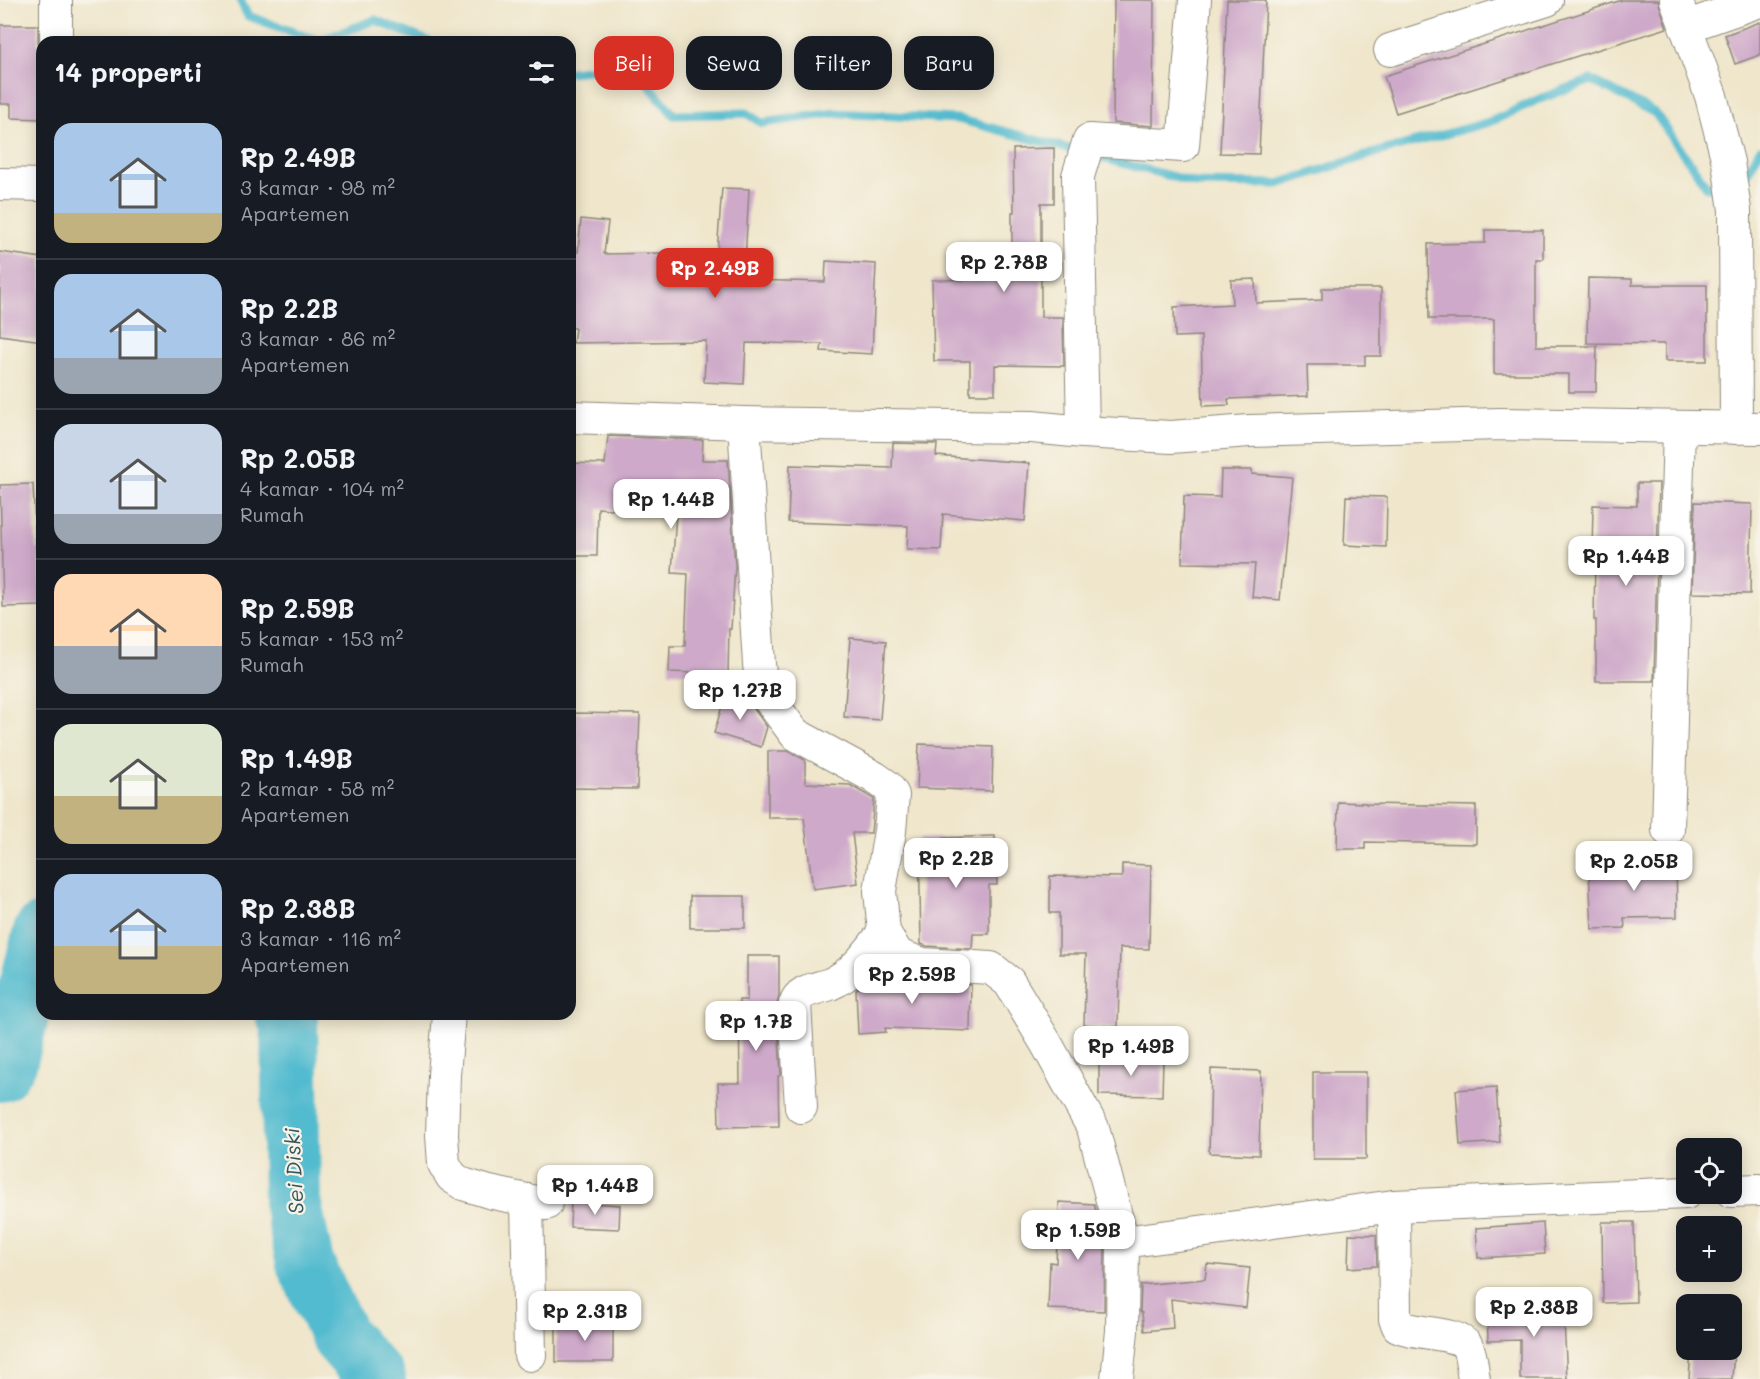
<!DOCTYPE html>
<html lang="id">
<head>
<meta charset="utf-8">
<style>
  :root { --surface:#171b24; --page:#20242c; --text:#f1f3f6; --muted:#9ea1a6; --line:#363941; --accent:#d93025 }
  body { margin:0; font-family:Mali,sans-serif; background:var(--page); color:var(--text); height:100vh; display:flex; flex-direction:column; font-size:22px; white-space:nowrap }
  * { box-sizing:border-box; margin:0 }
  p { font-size:20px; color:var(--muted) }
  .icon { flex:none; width:33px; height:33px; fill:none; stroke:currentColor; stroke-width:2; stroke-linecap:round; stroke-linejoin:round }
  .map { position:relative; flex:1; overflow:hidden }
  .drawer { position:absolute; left:36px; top:36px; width:540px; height:984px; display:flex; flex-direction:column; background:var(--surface); border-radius:18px; box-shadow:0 3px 15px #0003 }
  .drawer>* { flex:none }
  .banner { position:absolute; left:594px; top:36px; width:570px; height:54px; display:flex; gap:12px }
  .fabs { position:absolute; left:1676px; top:1138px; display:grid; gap:12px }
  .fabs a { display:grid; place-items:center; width:66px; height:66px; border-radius:12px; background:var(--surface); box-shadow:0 3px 15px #0003; font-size:30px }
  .price { position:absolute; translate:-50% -51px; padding:0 14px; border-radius:12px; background:#fff; color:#222; font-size:20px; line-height:39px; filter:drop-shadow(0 2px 3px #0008) }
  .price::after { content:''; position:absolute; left:50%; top:36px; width:18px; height:14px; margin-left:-9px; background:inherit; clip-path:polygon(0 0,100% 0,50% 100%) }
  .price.selected { background:var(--accent); color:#fff }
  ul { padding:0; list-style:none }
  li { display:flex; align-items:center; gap:18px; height:150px; padding:0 18px }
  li+li { border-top:2px solid var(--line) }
  li span { display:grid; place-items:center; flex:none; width:168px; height:120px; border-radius:18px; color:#555 }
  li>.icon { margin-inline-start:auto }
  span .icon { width:72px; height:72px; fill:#fffc; stroke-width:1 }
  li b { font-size:26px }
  h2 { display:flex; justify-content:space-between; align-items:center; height:72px; padding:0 18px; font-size:26px }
  .pill { padding:0 21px; border-radius:18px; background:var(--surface); box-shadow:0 3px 15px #0003; font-size:21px; line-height:54px }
  .pill.selected { background:var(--accent); color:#fff }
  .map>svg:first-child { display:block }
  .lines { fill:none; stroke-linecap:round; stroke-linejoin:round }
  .stream { stroke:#52bbcf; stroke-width:9 }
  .river { stroke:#52bbcf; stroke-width:58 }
  .building { fill:#cea9c9 }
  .minor-casing { stroke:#8d887b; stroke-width:34 }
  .minor { stroke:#fff; stroke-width:32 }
  .labels { text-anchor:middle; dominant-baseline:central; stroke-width:4.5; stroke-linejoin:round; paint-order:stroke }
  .water-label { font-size:21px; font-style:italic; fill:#37565c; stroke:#f7f3e8 }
</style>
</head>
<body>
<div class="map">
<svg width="1760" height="1379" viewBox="0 0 1760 1379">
  <rect width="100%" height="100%" fill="#f7f3e8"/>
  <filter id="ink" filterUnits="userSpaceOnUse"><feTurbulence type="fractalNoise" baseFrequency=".0167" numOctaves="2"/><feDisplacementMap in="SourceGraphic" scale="12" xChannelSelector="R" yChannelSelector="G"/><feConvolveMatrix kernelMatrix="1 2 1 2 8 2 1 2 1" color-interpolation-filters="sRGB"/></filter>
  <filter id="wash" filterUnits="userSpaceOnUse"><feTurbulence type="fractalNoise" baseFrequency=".008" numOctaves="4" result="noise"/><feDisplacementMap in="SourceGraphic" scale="24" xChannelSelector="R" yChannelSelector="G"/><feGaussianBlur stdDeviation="1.35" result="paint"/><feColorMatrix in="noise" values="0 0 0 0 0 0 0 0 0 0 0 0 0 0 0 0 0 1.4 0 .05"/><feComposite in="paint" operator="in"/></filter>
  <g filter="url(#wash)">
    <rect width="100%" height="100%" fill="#efe6cb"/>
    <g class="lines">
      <!-- stream -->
      <g class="stream">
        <polyline points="240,0 248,16 319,41 375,20 430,42"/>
        <polyline points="570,72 607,68 638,72 674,115 746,113 762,123 834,113 958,119 1196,183 1278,184 1378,152 1490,122 1537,100 1591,80 1655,113 1707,187 1728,187"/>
        <polyline points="1741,184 1760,149"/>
      </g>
      <!-- river -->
      <g class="river">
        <polyline points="284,1014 289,1020 292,1201 305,1263 340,1337 377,1379"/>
        <polyline points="0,1073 9,1060 42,932"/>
      </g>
    </g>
    <g id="blocks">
      <!-- building -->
      <g class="building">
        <polygon points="1114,0 1154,0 1153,126 1113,123"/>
        <polygon points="1227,0 1266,0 1259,154 1220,153"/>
        <polygon points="1622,0 1658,0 1667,28 1396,113 1384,76"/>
        <polygon points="1760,22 1760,55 1735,64 1725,35"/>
        <polygon points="0,25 38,25 38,43 42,53 42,119 11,118 11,104 0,104"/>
        <polygon points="1054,148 1054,203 1041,203 1041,317 1063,317 1064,366 995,365 995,394 970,394 970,361 934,361 932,280 1012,279 1012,212 1014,212 1013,149"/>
        <polygon points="722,188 749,189 744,280 825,282 826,261 876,264 872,354 821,351 822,344 746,343 744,384 704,382 706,341 573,343 575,328 570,327 570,251 578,252 581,219 608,222 604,254 717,252"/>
        <polygon points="1485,230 1543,230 1543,259 1536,259 1536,346 1597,346 1596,392 1569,392 1569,374 1494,374 1494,319 1429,319 1428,244 1485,243"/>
        <polygon points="0,252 42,258 42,341 0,335"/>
        <polygon points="1588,278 1632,279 1632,285 1707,285 1707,361 1665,361 1665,344 1587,343"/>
        <polygon points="1255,279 1256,303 1322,300 1322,288 1381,288 1381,356 1365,356 1365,365 1307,365 1308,396 1228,399 1229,405 1203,406 1201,336 1175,337 1174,307 1232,304 1231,280"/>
        <polygon points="608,436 703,440 702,460 728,460 735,566 731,629 729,629 728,674 669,672 670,646 685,646 688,574 672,573 676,514 598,508 597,556 570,556 571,463 605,464"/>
        <polygon points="893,443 937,444 936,456 1029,463 1025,521 943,514 941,550 907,549 908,526 788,522 790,465 892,468"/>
        <polygon points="1221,470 1252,470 1252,474 1292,477 1280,600 1252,597 1255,564 1182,563 1184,496 1220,497"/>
        <polygon points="1637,483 1659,483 1654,681 1596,681 1596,620 1594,620 1595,556 1592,556 1593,505 1637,506"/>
        <polygon points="33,484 36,549 40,549 42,606 3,607 0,485"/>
        <polygon points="1346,496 1387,497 1386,547 1344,545"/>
        <polygon points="1695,502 1752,504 1750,594 1692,593"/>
        <polygon points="850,638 886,641 880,720 844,717"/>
        <polygon points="726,693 747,699 767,727 761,747 714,733"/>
        <polygon points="570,713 640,714 637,789 570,788"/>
        <polygon points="919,744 993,747 992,791 917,788"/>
        <polygon points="768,751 788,751 805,760 805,783 850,785 874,799 871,833 852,833 858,883 813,889 804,818 768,818"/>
        <polygon points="1338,802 1366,803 1366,804 1476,806 1476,844 1365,842 1365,849 1337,849"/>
        <polygon points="990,836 995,836 997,885 989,885 989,934 973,934 972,949 927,946 921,944 919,839"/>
        <polygon points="1676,855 1677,917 1624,918 1625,928 1592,929 1589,871 1636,869 1636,856"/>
        <polygon points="1122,864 1151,865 1149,949 1120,948 1118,1027 1084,1025 1086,954 1059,954 1059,913 1050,913 1050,876 1122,877"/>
        <rect x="690" y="896" width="55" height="32"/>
        <polygon points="747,956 779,956 779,995 777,1005 781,1075 778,1076 779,1126 719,1127 718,1083 740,1083 739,1000 747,1000"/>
        <polygon points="898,974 922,982 971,985 970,1031 885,1028 886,1032 858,1034 856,990 871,976"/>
        <polygon points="1099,1058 1163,1059 1162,1096 1099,1095"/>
        <polygon points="1211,1069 1261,1071 1259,1155 1209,1153"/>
        <rect x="1313" y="1072" width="53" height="87"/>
        <polygon points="1496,1087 1500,1142 1460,1145 1456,1090"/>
        <polygon points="571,1202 620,1205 619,1229 570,1227"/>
        <polygon points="1059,1202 1094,1204 1105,1244 1104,1311 1048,1309 1050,1262 1056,1263"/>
        <polygon points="1602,1222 1634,1222 1636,1302 1603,1303"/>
        <polygon points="1543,1223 1545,1254 1478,1258 1476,1228"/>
        <polygon points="1349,1234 1376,1235 1377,1266 1348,1268"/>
        <polygon points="1207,1264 1250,1268 1246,1308 1171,1299 1173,1328 1144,1331 1142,1313 1140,1312 1141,1285 1205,1279"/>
        <polygon points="1563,1302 1567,1379 1520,1379 1520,1340 1488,1341 1487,1311 1528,1309 1528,1303"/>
        <rect x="556" y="1322" width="57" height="40"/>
        <polygon points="1691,1350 1734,1350 1732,1379 1689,1379"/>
      </g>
    </g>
  </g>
  <g filter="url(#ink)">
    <use href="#blocks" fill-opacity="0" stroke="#8d887b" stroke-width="1.5"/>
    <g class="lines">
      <defs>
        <g id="minor">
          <polyline points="56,0 56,42"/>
          <polyline points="1676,0 1711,96 1728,162 1735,210 1736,428"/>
          <polyline points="1685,27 1760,1"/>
          <polyline points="1390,50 1547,0"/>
          <polyline points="0,184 42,185"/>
          <polyline points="570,417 744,423 1032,427 1083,432 1171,437 1249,431 1500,424 1760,428"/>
          <polyline points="744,423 759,664 762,690 795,734 874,777 887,786 893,795 890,831 880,891 884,932 898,955 923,964 991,968 1009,982 1046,1043 1093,1128 1123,1242 1122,1331 1117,1379"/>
          <polyline points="1083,432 1078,176 1089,140 1183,146 1195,0"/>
          <polyline points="1668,830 1679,427"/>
          <polyline points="449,1014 444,1075 442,1135 444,1164 452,1177 463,1184 489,1192 546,1204"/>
          <path d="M801 1107 795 1004C799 989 817 989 830 984 854 974 869 951 884 932"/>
          <polyline points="1731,1191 1760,1190"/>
          <polyline points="527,1200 530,1355"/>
          <path d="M1394 1206 1395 1319 1398 1326C1414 1334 1458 1332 1467 1346 1472 1355 1472 1369 1474 1379"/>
          <polyline points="1123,1242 1394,1206 1686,1193"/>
        </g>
      </defs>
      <!-- minor casing -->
      <use href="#minor" class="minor-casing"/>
      <!-- minor -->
      <use href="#minor" class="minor"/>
    </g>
  </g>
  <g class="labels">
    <!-- water labels -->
    <g class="water-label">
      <text transform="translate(293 1171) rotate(-93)">Sei Diski</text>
    </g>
  </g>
</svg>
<div class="fabs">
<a><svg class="icon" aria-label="locate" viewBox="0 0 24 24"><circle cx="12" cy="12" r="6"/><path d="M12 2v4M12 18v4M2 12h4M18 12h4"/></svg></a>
<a>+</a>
<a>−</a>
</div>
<b class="price" style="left:1004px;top:293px">Rp 2.78B</b>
<b class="price selected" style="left:715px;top:299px">Rp 2.49B</b>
<b class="price" style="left:671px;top:530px">Rp 1.44B</b>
<b class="price" style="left:1626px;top:587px">Rp 1.44B</b>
<b class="price" style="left:740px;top:721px">Rp 1.27B</b>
<b class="price" style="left:956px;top:889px">Rp 2.2B</b>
<b class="price" style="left:1634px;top:892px">Rp 2.05B</b>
<b class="price" style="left:912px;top:1005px">Rp 2.59B</b>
<b class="price" style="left:756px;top:1052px">Rp 1.7B</b>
<b class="price" style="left:1131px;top:1077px">Rp 1.49B</b>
<b class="price" style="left:595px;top:1216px">Rp 1.44B</b>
<b class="price" style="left:1078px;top:1261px">Rp 1.59B</b>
<b class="price" style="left:1534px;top:1338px">Rp 2.38B</b>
<b class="price" style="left:585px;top:1342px">Rp 2.31B</b>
<div class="banner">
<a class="pill selected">Beli</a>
<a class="pill">Sewa</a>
<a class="pill">Filter</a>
<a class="pill">Baru</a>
</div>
<section class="drawer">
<h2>14 properti<svg class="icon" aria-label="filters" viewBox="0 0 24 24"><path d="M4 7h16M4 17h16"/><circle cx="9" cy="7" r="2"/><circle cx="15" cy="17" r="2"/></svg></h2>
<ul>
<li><span style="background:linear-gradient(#a9c7e8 75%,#c2b280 0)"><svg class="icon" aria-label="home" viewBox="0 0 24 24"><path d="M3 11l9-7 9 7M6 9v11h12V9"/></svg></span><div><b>Rp 2.49B</b><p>3 kamar · 98 m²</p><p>Apartemen</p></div></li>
<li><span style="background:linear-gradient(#a9c7e8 70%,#9aa5b1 0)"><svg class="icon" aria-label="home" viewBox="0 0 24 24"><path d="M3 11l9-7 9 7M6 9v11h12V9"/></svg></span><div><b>Rp 2.2B</b><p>3 kamar · 86 m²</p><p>Apartemen</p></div></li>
<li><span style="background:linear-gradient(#c9d6e8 75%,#9aa5b1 0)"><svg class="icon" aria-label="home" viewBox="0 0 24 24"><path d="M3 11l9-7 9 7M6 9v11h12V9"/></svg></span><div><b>Rp 2.05B</b><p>4 kamar · 104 m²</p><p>Rumah</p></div></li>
<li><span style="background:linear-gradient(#ffd9b3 60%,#9aa5b1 0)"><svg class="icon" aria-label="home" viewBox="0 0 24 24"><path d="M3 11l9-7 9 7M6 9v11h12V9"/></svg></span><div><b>Rp 2.59B</b><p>5 kamar · 153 m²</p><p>Rumah</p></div></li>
<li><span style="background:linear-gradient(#dfe7d0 60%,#c2b280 0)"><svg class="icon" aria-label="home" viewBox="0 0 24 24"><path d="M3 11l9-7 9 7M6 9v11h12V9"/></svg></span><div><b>Rp 1.49B</b><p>2 kamar · 58 m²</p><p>Apartemen</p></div></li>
<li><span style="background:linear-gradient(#a9c7e8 60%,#c2b280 0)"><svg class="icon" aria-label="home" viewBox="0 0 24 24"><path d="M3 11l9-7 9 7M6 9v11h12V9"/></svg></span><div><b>Rp 2.38B</b><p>3 kamar · 116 m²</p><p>Apartemen</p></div></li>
</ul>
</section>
</div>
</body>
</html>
